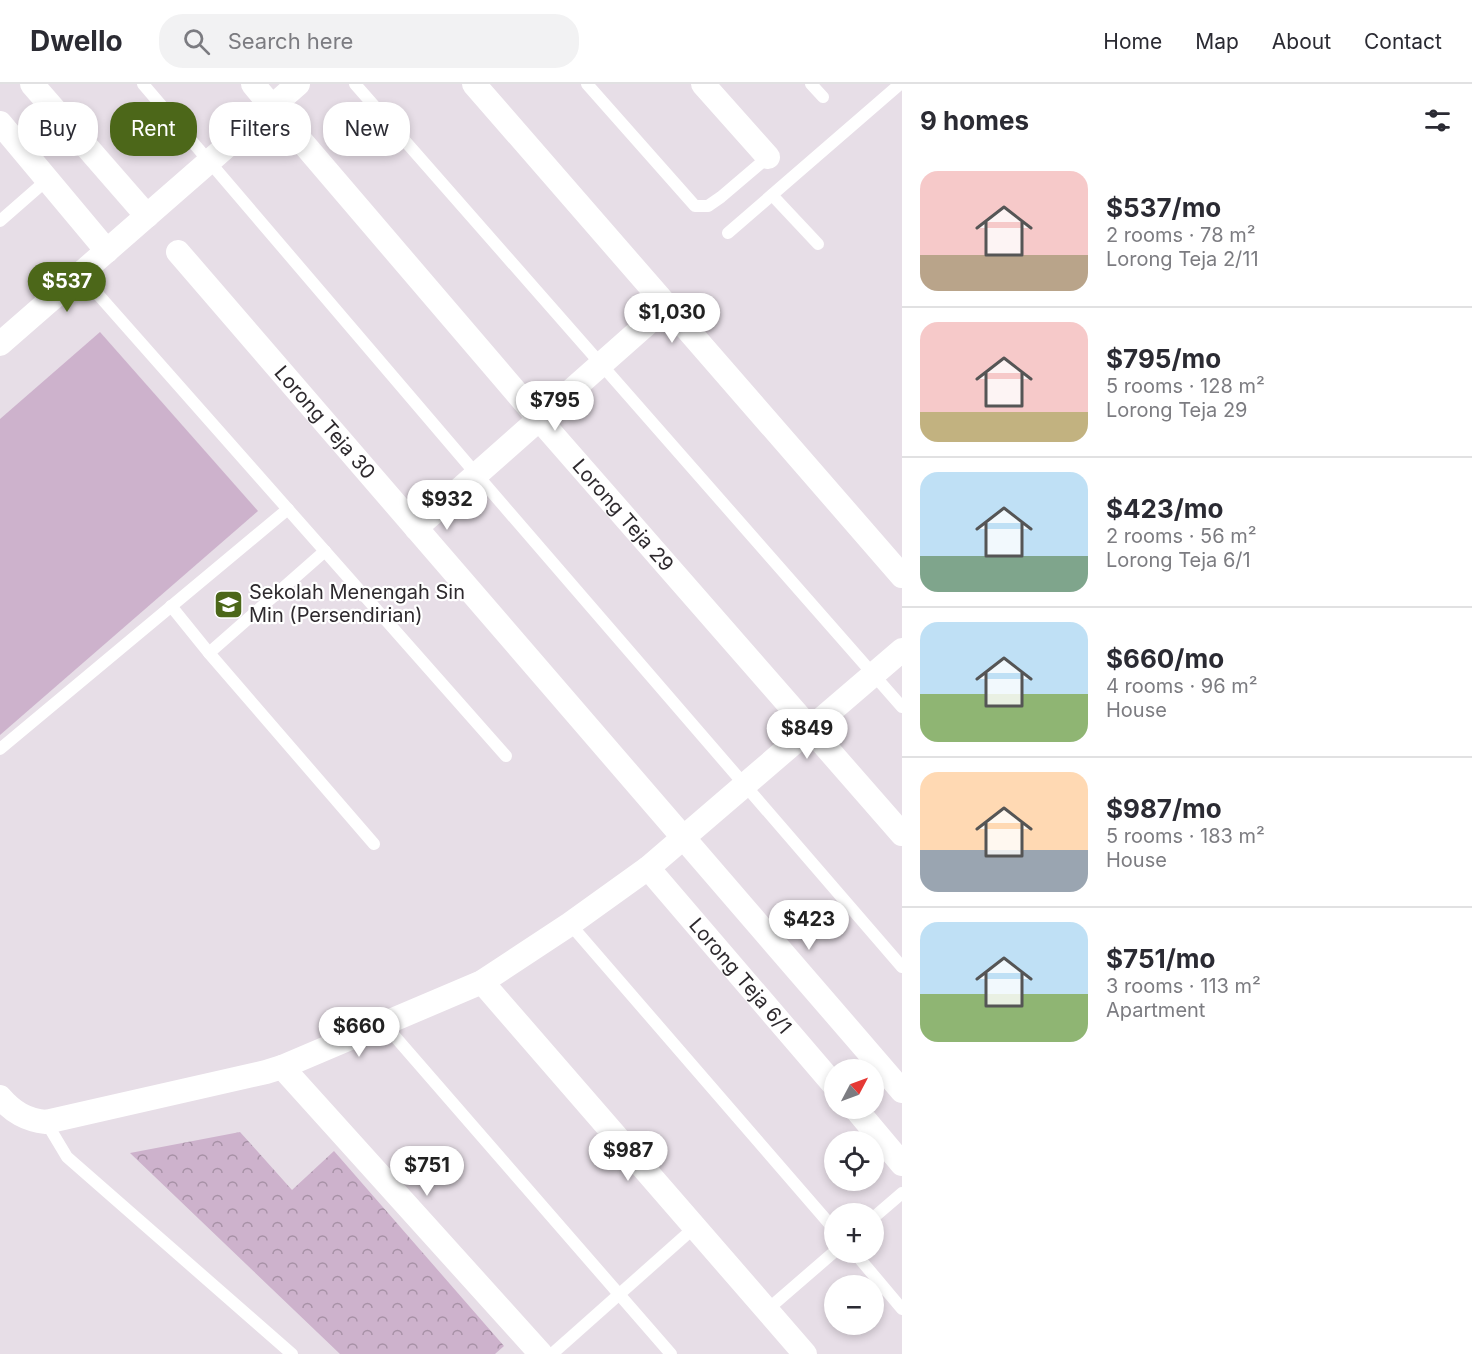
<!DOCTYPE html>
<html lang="en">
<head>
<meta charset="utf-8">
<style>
  :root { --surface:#fff; --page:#f2f2f3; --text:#2b2b33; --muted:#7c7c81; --line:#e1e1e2; --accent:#4c6719 }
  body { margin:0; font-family:Inter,sans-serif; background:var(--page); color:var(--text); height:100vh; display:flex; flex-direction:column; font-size:22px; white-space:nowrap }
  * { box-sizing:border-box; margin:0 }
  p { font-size:20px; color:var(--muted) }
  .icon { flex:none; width:33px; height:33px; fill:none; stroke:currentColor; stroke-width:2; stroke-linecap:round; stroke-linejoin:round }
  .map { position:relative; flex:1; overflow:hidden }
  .sheet { display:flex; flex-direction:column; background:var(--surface); width:570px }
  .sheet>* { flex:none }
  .banner { position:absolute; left:18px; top:18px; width:570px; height:54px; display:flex; gap:12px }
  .needle { width:39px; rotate:49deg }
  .tools { position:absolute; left:824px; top:975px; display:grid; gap:12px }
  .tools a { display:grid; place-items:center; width:60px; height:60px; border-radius:50%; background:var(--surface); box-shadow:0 3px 9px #0003; font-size:30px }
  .price { position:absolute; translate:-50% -51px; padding:0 14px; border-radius:21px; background:#fff; color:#222; font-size:20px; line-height:39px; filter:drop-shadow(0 2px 3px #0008) }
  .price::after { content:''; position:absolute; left:50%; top:36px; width:18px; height:14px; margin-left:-9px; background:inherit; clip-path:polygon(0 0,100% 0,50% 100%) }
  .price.active { background:var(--accent); color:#fff }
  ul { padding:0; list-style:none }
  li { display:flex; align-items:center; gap:18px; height:150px; padding:0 18px }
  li+li { border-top:2px solid var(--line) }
  li span { display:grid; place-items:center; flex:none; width:168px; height:120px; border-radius:18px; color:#555 }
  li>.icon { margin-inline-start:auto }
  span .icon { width:72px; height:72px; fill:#fffc; stroke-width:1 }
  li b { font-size:26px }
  h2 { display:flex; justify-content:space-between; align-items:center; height:72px; padding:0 18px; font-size:26px }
  .tag { padding:0 21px; border-radius:24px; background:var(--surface); box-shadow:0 3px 9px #0003; font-size:21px; line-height:54px }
  .tag.active { background:var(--accent); color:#fff }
  header { display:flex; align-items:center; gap:36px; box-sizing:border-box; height:84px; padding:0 30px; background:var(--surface); border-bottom:2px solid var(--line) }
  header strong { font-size:28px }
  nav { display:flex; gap:33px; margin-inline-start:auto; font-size:21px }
  .search { width:420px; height:54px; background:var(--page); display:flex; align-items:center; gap:15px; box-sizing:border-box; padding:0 21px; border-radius:24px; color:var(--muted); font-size:22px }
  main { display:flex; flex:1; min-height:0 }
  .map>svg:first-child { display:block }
  .forest { fill:url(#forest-crowns) }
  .garden { fill:#cdb2cc }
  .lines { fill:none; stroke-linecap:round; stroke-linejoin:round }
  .service { stroke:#fff; stroke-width:12 }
  .minor { stroke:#fff; stroke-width:24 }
  .labels { text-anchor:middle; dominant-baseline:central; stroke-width:4.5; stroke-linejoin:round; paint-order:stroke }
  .street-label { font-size:20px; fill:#2e2a2e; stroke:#fff }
  .poi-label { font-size:20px; fill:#2e2a2e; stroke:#fff; text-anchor:start }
</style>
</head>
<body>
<header>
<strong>Dwello</strong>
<div class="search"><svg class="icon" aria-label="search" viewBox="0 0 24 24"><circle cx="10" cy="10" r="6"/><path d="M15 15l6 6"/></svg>Search here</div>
<nav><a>Home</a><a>Map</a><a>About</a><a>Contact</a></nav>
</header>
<main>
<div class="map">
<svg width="902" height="1270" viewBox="0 0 902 1270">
  <defs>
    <pattern id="forest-crowns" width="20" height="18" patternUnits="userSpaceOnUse" patternTransform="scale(1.5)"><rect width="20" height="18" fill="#cdb2cc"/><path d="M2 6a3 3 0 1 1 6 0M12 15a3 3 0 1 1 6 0" fill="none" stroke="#a791a6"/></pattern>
  </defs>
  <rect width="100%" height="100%" fill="#e7dee7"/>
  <!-- forest -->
  <polygon class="forest" points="240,1048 292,1106 334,1067 504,1262 495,1270 340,1270 130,1069"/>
  <!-- garden -->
  <polygon class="garden" points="100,248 258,427 0,651 0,335"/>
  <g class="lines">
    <!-- service -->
    <g class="service">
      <polyline points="143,0 477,391 902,883"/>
      <polyline points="355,0 902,623"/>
      <polyline points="587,0 695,122 708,122 721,113 768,73"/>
      <polyline points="811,0 823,13"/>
      <polyline points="772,111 818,160"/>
      <polyline points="0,137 48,95"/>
      <polyline points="728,149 900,0"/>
      <polyline points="80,190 506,672"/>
      <polyline points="171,522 209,569 325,467"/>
      <polyline points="209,569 374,760"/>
      <polyline points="0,665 288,425"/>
      <polyline points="570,840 834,1145"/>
      <polyline points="384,940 671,1270"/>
      <polyline points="46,1038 67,1073 292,1270"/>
      <polyline points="873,1134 902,1109"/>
      <polyline points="854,1168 902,1225"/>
      <polyline points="767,1226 834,1168"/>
      <polyline points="552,1270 695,1143"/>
    </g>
    <!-- minor -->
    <g class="minor">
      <polyline points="32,0 147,132"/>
      <polyline points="253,0 272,23"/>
      <polyline points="474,0 902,492"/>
      <polyline points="703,0 768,73"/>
      <polyline points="0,39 107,167"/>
      <path id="s1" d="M297 52 539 335 902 750"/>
      <path id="s2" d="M178 168 902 1007"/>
      <polyline points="0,260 298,0"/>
      <polyline points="416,444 667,222"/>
      <path id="s3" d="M648 784 834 1001"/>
      <polyline points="482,898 805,1270"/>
      <polyline points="282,983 541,1270"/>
      <path d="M0 1013C13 1028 26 1036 46 1038L266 988 282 983 482 898 570 840 648 784 902 566"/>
      <polyline points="855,1024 902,1080"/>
    </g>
  </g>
  <!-- icons -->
  <defs>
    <symbol id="school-square" viewBox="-11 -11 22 22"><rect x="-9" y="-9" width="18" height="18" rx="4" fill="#4c6719" stroke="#fff"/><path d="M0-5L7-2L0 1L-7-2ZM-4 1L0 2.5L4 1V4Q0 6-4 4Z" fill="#fff"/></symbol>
  </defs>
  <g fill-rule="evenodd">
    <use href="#school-square" x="212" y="504" width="33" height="33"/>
  </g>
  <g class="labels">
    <!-- street labels -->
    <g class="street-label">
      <text stroke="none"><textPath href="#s2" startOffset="225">Lorong Teja 30</textPath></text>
      <text stroke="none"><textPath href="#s1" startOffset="500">Lorong Teja 29</textPath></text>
      <text stroke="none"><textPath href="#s3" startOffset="142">Lorong Teja 6/1</textPath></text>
    </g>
    <!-- poi labels -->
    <g class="poi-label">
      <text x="249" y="508">Sekolah Menengah Sin<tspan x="249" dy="23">Min (Persendirian)</tspan></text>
    </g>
  </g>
</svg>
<div class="tools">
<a><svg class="needle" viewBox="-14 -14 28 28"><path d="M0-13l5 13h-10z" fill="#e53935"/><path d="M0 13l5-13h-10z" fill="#7c7c81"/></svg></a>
<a><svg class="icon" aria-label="locate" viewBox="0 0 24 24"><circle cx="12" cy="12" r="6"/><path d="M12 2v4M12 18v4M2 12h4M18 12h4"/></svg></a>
<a>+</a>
<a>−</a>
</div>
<b class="price active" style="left:67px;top:229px">$537</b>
<b class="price" style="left:672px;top:260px">$1,030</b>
<b class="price" style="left:555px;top:348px">$795</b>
<b class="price" style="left:447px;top:447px">$932</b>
<b class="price" style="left:807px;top:676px">$849</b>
<b class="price" style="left:809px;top:867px">$423</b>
<b class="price" style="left:359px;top:974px">$660</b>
<b class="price" style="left:628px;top:1098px">$987</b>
<b class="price" style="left:427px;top:1113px">$751</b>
<div class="banner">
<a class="tag">Buy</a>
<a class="tag active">Rent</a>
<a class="tag">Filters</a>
<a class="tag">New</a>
</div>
</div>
<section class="sheet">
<h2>9 homes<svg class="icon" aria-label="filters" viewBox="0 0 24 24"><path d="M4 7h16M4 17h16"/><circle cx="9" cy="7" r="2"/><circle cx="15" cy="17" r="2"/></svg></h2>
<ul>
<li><span style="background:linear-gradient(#f6c9c9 70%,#b9a48a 0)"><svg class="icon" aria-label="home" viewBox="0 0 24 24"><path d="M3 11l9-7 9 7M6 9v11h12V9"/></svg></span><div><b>$537/mo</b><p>2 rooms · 78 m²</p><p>Lorong Teja 2/11</p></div></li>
<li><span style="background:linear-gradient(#f6c9c9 75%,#c2b280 0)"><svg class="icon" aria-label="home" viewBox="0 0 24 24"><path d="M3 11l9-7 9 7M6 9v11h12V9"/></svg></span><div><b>$795/mo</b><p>5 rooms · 128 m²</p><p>Lorong Teja 29</p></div></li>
<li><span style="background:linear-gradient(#bfe0f5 70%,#7fa58c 0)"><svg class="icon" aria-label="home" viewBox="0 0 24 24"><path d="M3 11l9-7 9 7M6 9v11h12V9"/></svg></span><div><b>$423/mo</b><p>2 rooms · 56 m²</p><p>Lorong Teja 6/1</p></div></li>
<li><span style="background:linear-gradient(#bfe0f5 60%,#8fb573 0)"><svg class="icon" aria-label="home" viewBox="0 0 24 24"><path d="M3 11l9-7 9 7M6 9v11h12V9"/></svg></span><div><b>$660/mo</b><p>4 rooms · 96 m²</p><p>House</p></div></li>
<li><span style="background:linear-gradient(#ffd9b3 65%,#9aa5b1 0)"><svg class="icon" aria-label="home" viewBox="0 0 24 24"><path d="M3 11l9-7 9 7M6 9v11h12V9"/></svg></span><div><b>$987/mo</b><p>5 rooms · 183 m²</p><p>House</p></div></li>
<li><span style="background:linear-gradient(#bfe0f5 60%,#8fb573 0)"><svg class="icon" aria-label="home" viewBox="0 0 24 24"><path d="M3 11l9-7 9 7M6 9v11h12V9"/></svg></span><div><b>$751/mo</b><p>3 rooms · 113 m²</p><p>Apartment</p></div></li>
</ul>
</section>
</main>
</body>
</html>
